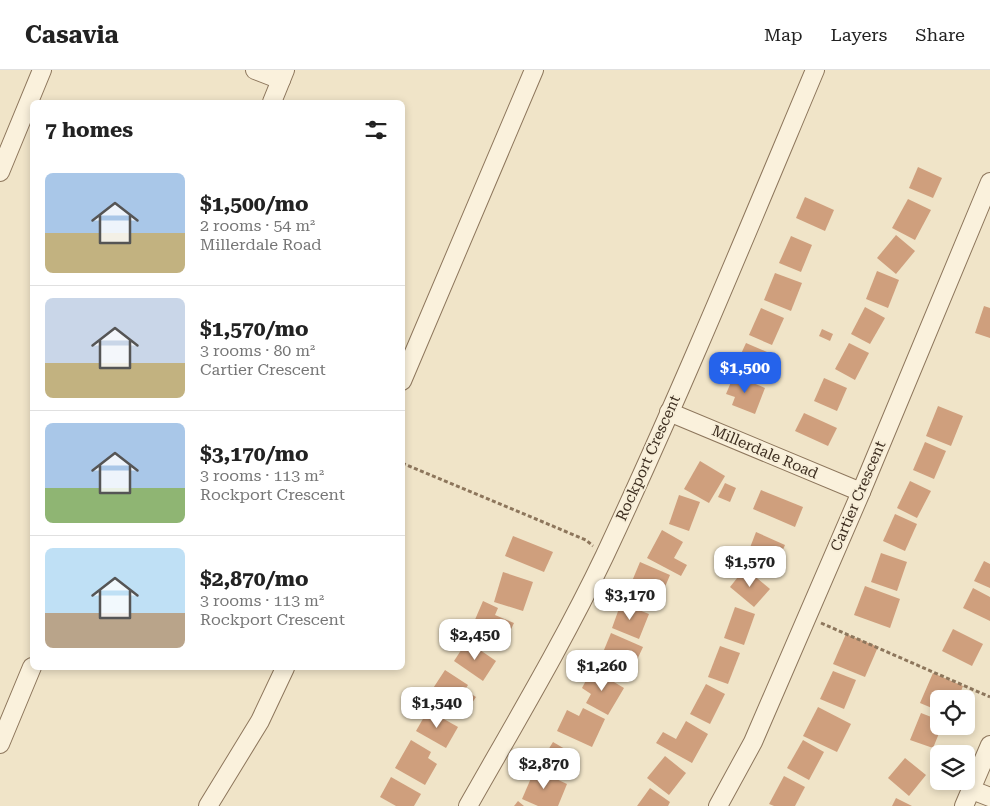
<!DOCTYPE html>
<html lang="en">
<head>
<meta charset="utf-8">
<style>
  :root { --surface:#fff; --page:#f6f6f6; --text:#222; --muted:#767676; --line:#e0e0e0; --accent:#2563eb }
  body { margin:0; font-family:"Roboto Serif",serif; background:var(--page); color:var(--text); height:100vh; display:flex; flex-direction:column; font-size:19px; white-space:nowrap }
  * { box-sizing:border-box; margin:0 }
  p { font-size:16px; color:var(--muted) }
  .icon { flex:none; width:28px; height:28px; fill:none; stroke:currentColor; stroke-width:2; stroke-linecap:round; stroke-linejoin:round }
  .map { position:relative; flex:1; overflow:hidden }
  .sheet { position:absolute; left:30px; top:30px; width:375px; height:570px; display:flex; flex-direction:column; background:var(--surface); border-radius:8px; box-shadow:0 2px 8px #0003 }
  .sheet>* { flex:none }
  .controls { position:absolute; left:930px; top:620px; display:grid; gap:10px }
  .controls a { display:grid; place-items:center; width:45px; height:45px; border-radius:8px; background:var(--surface); box-shadow:0 2px 8px #0003; font-size:25px }
  .price { position:absolute; translate:-50% -42px; padding:0 11px; border-radius:10px; background:#fff; color:#222; font-size:16px; line-height:32px; filter:drop-shadow(0 1px 2px #0008) }
  .price::after { content:''; position:absolute; left:50%; top:30px; width:15px; height:11px; margin-left:-8px; background:inherit; clip-path:polygon(0 0,100% 0,50% 100%) }
  .price.selected { background:var(--accent); color:#fff }
  ul { padding:0; list-style:none }
  li { display:flex; align-items:center; gap:15px; height:125px; padding:0 15px }
  li+li { border-top:1px solid var(--line) }
  li span { display:grid; place-items:center; flex:none; width:140px; height:100px; border-radius:8px; color:#555 }
  li>.icon { margin-inline-start:auto }
  span .icon { width:60px; height:60px; fill:#fffc; stroke-width:1 }
  li b { font-size:21px }
  h2 { display:flex; justify-content:space-between; align-items:center; height:60px; padding:0 15px; font-size:21px }
  header { display:flex; align-items:center; gap:30px; box-sizing:border-box; height:70px; padding:0 25px; background:var(--surface); border-bottom:1px solid var(--line) }
  header strong { font-size:24px }
  nav { display:flex; gap:28px; margin-inline-start:auto; font-size:18px }
  .map>svg:first-child { display:block }
  .building { fill:#cf9f7d }
  .lines { fill:none; stroke-linecap:round; stroke-linejoin:round }
  .street-casing { stroke:#8d765c; stroke-width:20 }
  .path { stroke:#8d765c; stroke-width:3; stroke-dasharray:4 2.5; stroke-linecap:butt }
  .street { stroke:#faf1dc; stroke-width:18 }
  .labels { text-anchor:middle; dominant-baseline:central; stroke-width:4; stroke-linejoin:round; paint-order:stroke }
  .street-label { font-size:15px; fill:#3d2e20; stroke:#f7eed8 }
</style>
</head>
<body>
<header>
<strong>Casavia</strong>
<nav><a>Map</a><a>Layers</a><a>Share</a></nav>
</header>
<div class="map">
<svg width="990" height="736" viewBox="0 0 990 736">
  <rect width="100%" height="100%" fill="#f0e4c8"/>
  <!-- building -->
  <g class="building">
    <polygon points="918,97 942,108 933,128 909,118"/>
    <polygon points="805,127 834,140 825,161 796,148"/>
    <polygon points="908,129 931,140 915,170 892,158"/>
    <polygon points="896,165 915,181 896,204 877,188"/>
    <polygon points="791,166 812,175 801,202 779,193"/>
    <polygon points="877,201 899,210 888,238 866,229"/>
    <polygon points="775,203 802,213 791,241 764,230"/>
    <polygon points="984,236 990,238 990,268 975,263"/>
    <polygon points="865,237 885,248 870,274 851,264"/>
    <polygon points="761,238 784,248 772,275 749,265"/>
    <polygon points="822,259 833,264 830,271 819,266"/>
    <polygon points="746,273 767,282 755,308 734,299"/>
    <polygon points="849,273 869,283 855,310 835,299"/>
    <polygon points="734,305 765,318 755,344 732,335 735,327 726,324"/>
    <polygon points="824,308 847,318 837,341 814,331"/>
    <polygon points="938,336 963,346 951,376 926,366"/>
    <polygon points="804,343 837,358 828,376 795,361"/>
    <polygon points="925,372 946,381 934,409 913,400"/>
    <polygon points="700,391 725,406 709,433 684,419"/>
    <polygon points="910,411 931,421 917,448 897,438"/>
    <polygon points="725,413 736,418 730,432 718,427"/>
    <polygon points="761,420 803,437 795,457 753,439"/>
    <polygon points="679,425 700,432 689,461 669,454"/>
    <polygon points="895,444 917,454 905,481 883,471"/>
    <polygon points="662,460 683,472 674,488 687,495 681,506 647,488"/>
    <polygon points="756,462 785,475 774,500 746,488"/>
    <polygon points="513,466 553,482 544,502 505,486"/>
    <polygon points="881,483 907,492 897,521 871,512"/>
    <polygon points="984,491 990,494 990,518 974,511"/>
    <polygon points="640,492 670,505 657,536 644,530 647,523 630,516"/>
    <polygon points="745,498 770,519 754,537 730,517"/>
    <polygon points="503,502 533,512 523,541 494,532"/>
    <polygon points="865,516 900,529 890,558 854,545"/>
    <polygon points="973,518 990,527 990,551 963,538"/>
    <polygon points="483,531 498,538 495,545 514,553 504,574 471,559"/>
    <polygon points="621,533 649,544 639,569 612,558"/>
    <polygon points="735,537 755,544 744,575 724,568"/>
    <polygon points="953,559 983,574 972,596 942,581"/>
    <polygon points="611,563 643,577 630,605 599,592"/>
    <polygon points="846,564 878,577 865,607 833,594"/>
    <polygon points="467,571 496,591 483,611 454,591"/>
    <polygon points="720,576 740,583 728,614 708,607"/>
    <polygon points="592,599 624,618 608,645 586,633 591,624 582,618"/>
    <polygon points="445,600 468,615 465,620 476,627 462,648 428,626"/>
    <polygon points="833,601 856,610 844,639 820,629"/>
    <polygon points="933,603 963,616 958,629 939,629 939,641 920,633"/>
    <polygon points="706,614 725,624 710,654 690,644"/>
    <polygon points="818,637 851,654 837,682 803,666"/>
    <polygon points="583,638 605,649 592,677 557,661 567,640 579,646"/>
    <polygon points="428,640 458,657 446,678 416,661"/>
    <polygon points="921,643 939,650 939,656 942,656 933,678 910,670"/>
    <polygon points="686,651 708,664 692,693 656,673 663,662 676,669"/>
    <polygon points="411,670 431,682 428,688 437,694 425,715 395,698"/>
    <polygon points="803,670 824,682 809,710 787,698"/>
    <polygon points="553,672 577,686 565,707 540,693"/>
    <polygon points="665,686 686,703 669,725 647,708"/>
    <polygon points="905,688 926,705 909,726 888,708"/>
    <polygon points="535,699 567,714 558,736 538,736 522,729"/>
    <polygon points="784,706 805,717 795,736 774,736 769,734"/>
    <polygon points="391,707 421,724 414,736 396,736 380,727"/>
    <polygon points="650,718 670,732 668,736 637,736"/>
    <polygon points="896,728 912,736 892,736"/>
    <polygon points="518,731 524,736 514,736"/>
  </g>
  <g class="lines">
    <defs>
      <g id="street">
        <polyline points="255,0 281,10"/>
        <polyline points="272,32 285,0"/>
        <polyline points="0,102 42,0"/>
        <polyline points="402,311 534,0"/>
        <polyline points="669,342 861,422"/>
        <polyline points="0,674 32,597"/>
        <polyline points="972,720 990,727"/>
        <polyline points="208,736 260,651 285,598"/>
        <path d="M468 736C515 653 564 571 605 485 680 325 747 162 815 0"/>
        <polyline points="718,736 753,672 861,422 990,112"/>
        <polyline points="964,736 990,675"/>
      </g>
    </defs>
    <!-- street casing -->
    <use href="#street" class="street-casing"/>
    <!-- path -->
    <g class="path">
      <polyline points="402,393 586,470 593,476"/>
      <polyline points="821,553 990,627"/>
    </g>
    <!-- street -->
    <use href="#street" class="street"/>
  </g>
  <g class="labels">
    <!-- street labels -->
    <g class="street-label">
      <text transform="translate(765 382) rotate(23)">Millerdale Road</text>
      <text transform="translate(648 388) rotate(-66)">Rockport Crescent</text>
      <text transform="translate(858 426) rotate(-67)">Cartier Crescent</text>
    </g>
  </g>
</svg>
<div class="controls">
<a><svg class="icon" aria-label="locate" viewBox="0 0 24 24"><circle cx="12" cy="12" r="6"/><path d="M12 2v4M12 18v4M2 12h4M18 12h4"/></svg></a>
<a><svg class="icon" aria-label="layers" viewBox="0 0 24 24"><path d="M12 4l9 5-9 5-9-5zM3 14l9 5 9-5"/></svg></a>
</div>
<b class="price selected" style="left:745px;top:324px">$1,500</b>
<b class="price" style="left:750px;top:518px">$1,570</b>
<b class="price" style="left:630px;top:551px">$3,170</b>
<b class="price" style="left:475px;top:591px">$2,450</b>
<b class="price" style="left:602px;top:622px">$1,260</b>
<b class="price" style="left:437px;top:659px">$1,540</b>
<b class="price" style="left:544px;top:720px">$2,870</b>
<section class="sheet">
<h2>7 homes<svg class="icon" aria-label="filters" viewBox="0 0 24 24"><path d="M4 7h16M4 17h16"/><circle cx="9" cy="7" r="2"/><circle cx="15" cy="17" r="2"/></svg></h2>
<ul>
<li><span style="background:linear-gradient(#a9c7e8 60%,#c2b280 0)"><svg class="icon" aria-label="home" viewBox="0 0 24 24"><path d="M3 11l9-7 9 7M6 9v11h12V9"/></svg></span><div><b>$1,500/mo</b><p>2 rooms · 54 m²</p><p>Millerdale Road</p></div></li>
<li><span style="background:linear-gradient(#c9d6e8 65%,#c2b280 0)"><svg class="icon" aria-label="home" viewBox="0 0 24 24"><path d="M3 11l9-7 9 7M6 9v11h12V9"/></svg></span><div><b>$1,570/mo</b><p>3 rooms · 80 m²</p><p>Cartier Crescent</p></div></li>
<li><span style="background:linear-gradient(#a9c7e8 65%,#8fb573 0)"><svg class="icon" aria-label="home" viewBox="0 0 24 24"><path d="M3 11l9-7 9 7M6 9v11h12V9"/></svg></span><div><b>$3,170/mo</b><p>3 rooms · 113 m²</p><p>Rockport Crescent</p></div></li>
<li><span style="background:linear-gradient(#bfe0f5 65%,#b9a48a 0)"><svg class="icon" aria-label="home" viewBox="0 0 24 24"><path d="M3 11l9-7 9 7M6 9v11h12V9"/></svg></span><div><b>$2,870/mo</b><p>3 rooms · 113 m²</p><p>Rockport Crescent</p></div></li>
</ul>
</section>
</div>
</body>
</html>
